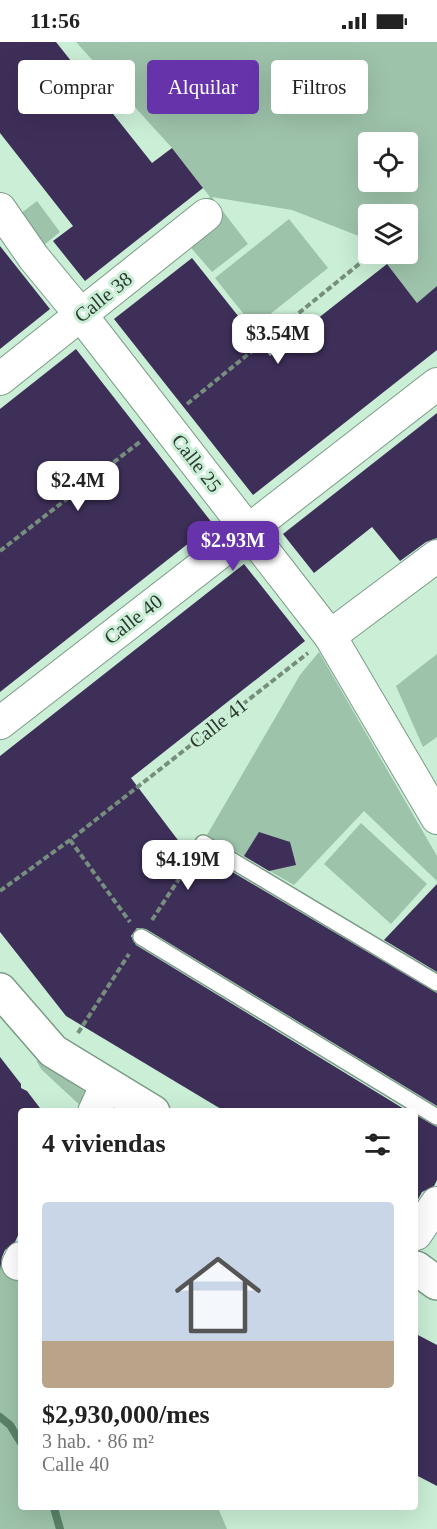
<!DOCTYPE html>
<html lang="es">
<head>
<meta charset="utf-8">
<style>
  :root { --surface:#fff; --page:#f6f6f6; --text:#222; --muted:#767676; --line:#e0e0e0; --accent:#63a }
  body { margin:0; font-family:"Times New Roman",serif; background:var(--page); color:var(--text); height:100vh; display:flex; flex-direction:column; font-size:22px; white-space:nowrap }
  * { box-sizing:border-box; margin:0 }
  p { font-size:20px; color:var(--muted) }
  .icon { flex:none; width:33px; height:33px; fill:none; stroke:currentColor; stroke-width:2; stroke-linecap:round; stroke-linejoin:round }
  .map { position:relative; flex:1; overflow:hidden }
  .panel { position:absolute; left:18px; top:1066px; width:400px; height:402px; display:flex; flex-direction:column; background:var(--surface); border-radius:6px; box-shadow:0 6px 24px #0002 }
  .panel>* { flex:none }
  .hud { position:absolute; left:18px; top:18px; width:402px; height:54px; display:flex; gap:12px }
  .tools { position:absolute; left:358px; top:90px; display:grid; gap:12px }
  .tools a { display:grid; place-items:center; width:60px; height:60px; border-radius:6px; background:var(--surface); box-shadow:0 6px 24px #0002; font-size:30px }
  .price { position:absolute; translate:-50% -51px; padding:0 14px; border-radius:12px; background:#fff; color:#222; font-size:20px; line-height:39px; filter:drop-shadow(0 2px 3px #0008) }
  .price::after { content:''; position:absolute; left:50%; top:36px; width:18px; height:14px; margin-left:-9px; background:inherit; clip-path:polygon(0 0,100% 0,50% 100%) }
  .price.on { background:var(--accent); color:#fff }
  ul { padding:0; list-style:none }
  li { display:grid; align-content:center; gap:12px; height:318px; padding:0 24px }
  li+li { border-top:2px solid var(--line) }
  li span { display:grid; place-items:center; height:186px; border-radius:6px; color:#555 }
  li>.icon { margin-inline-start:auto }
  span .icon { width:108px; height:108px; fill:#fffc; stroke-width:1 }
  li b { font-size:26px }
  h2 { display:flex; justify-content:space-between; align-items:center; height:72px; padding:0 24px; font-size:26px }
  .tag { padding:0 21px; border-radius:6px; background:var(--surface); box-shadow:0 6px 24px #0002; font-size:21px; line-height:54px }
  .tag.on { background:var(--accent); color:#fff }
  .status { display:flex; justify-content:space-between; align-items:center; height:42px; padding:0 30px; background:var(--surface); direction:ltr }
  .status svg { height:16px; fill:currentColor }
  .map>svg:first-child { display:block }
  .green { fill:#9ec3ab; fill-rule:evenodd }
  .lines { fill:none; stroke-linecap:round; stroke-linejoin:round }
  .stream { stroke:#5a8269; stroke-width:8 }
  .building { fill:#3e2f59 }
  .lane-casing { stroke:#7b9c86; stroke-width:18 }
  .street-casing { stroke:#7b9c86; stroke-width:34 }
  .secondary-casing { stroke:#7b9c86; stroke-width:36 }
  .path { stroke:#768e7e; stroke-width:4; stroke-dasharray:6 3; stroke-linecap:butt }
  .lane { stroke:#fff; stroke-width:15 }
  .street { stroke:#fff; stroke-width:32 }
  .secondary { stroke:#fff; stroke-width:33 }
  .labels { text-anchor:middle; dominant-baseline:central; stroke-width:6; stroke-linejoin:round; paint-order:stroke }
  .street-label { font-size:20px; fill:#2a382f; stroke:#caeed6 }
</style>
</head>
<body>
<div class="status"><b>11:56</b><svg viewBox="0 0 49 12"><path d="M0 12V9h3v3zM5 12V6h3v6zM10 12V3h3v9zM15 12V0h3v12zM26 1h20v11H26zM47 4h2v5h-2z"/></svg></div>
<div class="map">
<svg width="437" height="1487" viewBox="0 0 437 1487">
  <rect width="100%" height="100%" fill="#caeed6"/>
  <!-- green -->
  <g class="green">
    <path d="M76 0H437V244L417 261 379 212H408V172H369V198L292 168 212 155 248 202 212 230 173 185 210 155 172 106ZM369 100H408V140H369Z"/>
    <polygon points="37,159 60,190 44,203 20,172"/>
    <polygon points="289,177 328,226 254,285 215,236"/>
    <polygon points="319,610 437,814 437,839 364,769 294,843 207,793 300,633"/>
    <polygon points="437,612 437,695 423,705 396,644"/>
    <polygon points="361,781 427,842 391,882 324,822"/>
    <polygon points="36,1018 87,1051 85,1068 41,1027"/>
    <polygon points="0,1219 21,1229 21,1466 218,1466 227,1487 0,1487"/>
  </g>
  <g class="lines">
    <!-- stream -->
    <g class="stream">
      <polyline points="0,1375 10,1383 21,1401"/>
      <polyline points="54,1466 60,1487"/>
    </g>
  </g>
  <!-- building -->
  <g class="building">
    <polygon points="0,0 56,0 152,121 172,106 203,146 85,239 53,199 73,184 0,91"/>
    <polygon points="0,204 50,267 0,307"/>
    <polygon points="192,216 270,314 387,222 417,261 437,244 437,308 253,453 114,277"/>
    <polygon points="76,307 213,482 0,650 0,367"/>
    <polygon points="437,371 437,496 426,500 400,519 372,485 314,531 283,492"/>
    <polygon points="244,522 305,599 131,736 196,822 202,812 437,951 437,1064 146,887 137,886 131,894 136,903 409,1070 226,1070 66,974 0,890 0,714"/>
    <polygon points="259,790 290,800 296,823 269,829 244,814"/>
    <polygon points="437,842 437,930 384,898"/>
    <polygon points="0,1015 21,1042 21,1046 27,1049 43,1070 21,1070 21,1187 15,1200 5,1208 2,1215 0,1228"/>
    <polygon points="416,1073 437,1085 437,1138 434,1144 422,1150 416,1161"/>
    <polygon points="416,1292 437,1303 437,1444 416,1433"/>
  </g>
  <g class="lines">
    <defs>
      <g id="lane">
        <polyline points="203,801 437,941"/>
        <polyline points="141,895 437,1075"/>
      </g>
      <g id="street">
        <polyline points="0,167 34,216 81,273 330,594 437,776"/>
        <polyline points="0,337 206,173"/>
        <polyline points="330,594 437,514"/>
        <polyline points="0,681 437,342"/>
        <polyline points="94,1070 107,1042"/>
        <polyline points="416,1192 437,1161"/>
        <polyline points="18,1222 21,1216"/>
      </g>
      <g id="secondary">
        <polyline points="0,948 53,1009 153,1070"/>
        <polyline points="416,1226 437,1241"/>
      </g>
    </defs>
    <!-- lane casing -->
    <use href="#lane" class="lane-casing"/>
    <!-- street casing -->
    <use href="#street" class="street-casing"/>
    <!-- secondary casing -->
    <use href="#secondary" class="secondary-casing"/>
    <!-- path -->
    <g class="path">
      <polyline points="187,362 364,218"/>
      <polyline points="0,509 141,399"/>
      <polyline points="70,798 130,880"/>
      <polyline points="0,849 70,798 308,611"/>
      <polyline points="152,878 192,817"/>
      <polyline points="78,991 129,912"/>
    </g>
    <!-- lane -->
    <use href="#lane" class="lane"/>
    <!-- street -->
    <use href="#street" class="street"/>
    <!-- secondary -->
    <use href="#secondary" class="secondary"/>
  </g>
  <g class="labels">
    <!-- street labels -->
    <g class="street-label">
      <text transform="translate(103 255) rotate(-39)">Calle 38</text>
      <text transform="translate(197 421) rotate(52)">Calle 25</text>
      <text transform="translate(133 577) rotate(-38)">Calle 40</text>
      <text transform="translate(218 681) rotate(-38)">Calle 41</text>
    </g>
  </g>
</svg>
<div class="tools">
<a><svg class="icon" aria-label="locate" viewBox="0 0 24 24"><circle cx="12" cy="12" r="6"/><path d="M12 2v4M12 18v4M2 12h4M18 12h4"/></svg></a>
<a><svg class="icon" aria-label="layers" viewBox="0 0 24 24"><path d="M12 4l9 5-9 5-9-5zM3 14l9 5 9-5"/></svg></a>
</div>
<b class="price" style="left:278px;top:323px">$3.54M</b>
<b class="price" style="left:78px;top:470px">$2.4M</b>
<b class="price on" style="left:233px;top:530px">$2.93M</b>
<b class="price" style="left:188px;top:849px">$4.19M</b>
<div class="hud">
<a class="tag">Comprar</a>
<a class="tag on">Alquilar</a>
<a class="tag">Filtros</a>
</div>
<section class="panel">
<h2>4 viviendas<svg class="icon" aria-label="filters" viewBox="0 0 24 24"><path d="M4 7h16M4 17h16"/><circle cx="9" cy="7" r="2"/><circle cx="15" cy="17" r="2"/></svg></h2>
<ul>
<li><span style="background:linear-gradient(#c9d6e8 75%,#b9a48a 0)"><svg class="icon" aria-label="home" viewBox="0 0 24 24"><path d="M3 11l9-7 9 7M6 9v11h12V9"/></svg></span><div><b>$2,930,000/mes</b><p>3 hab. · 86 m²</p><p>Calle 40</p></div></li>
</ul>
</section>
</div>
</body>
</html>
